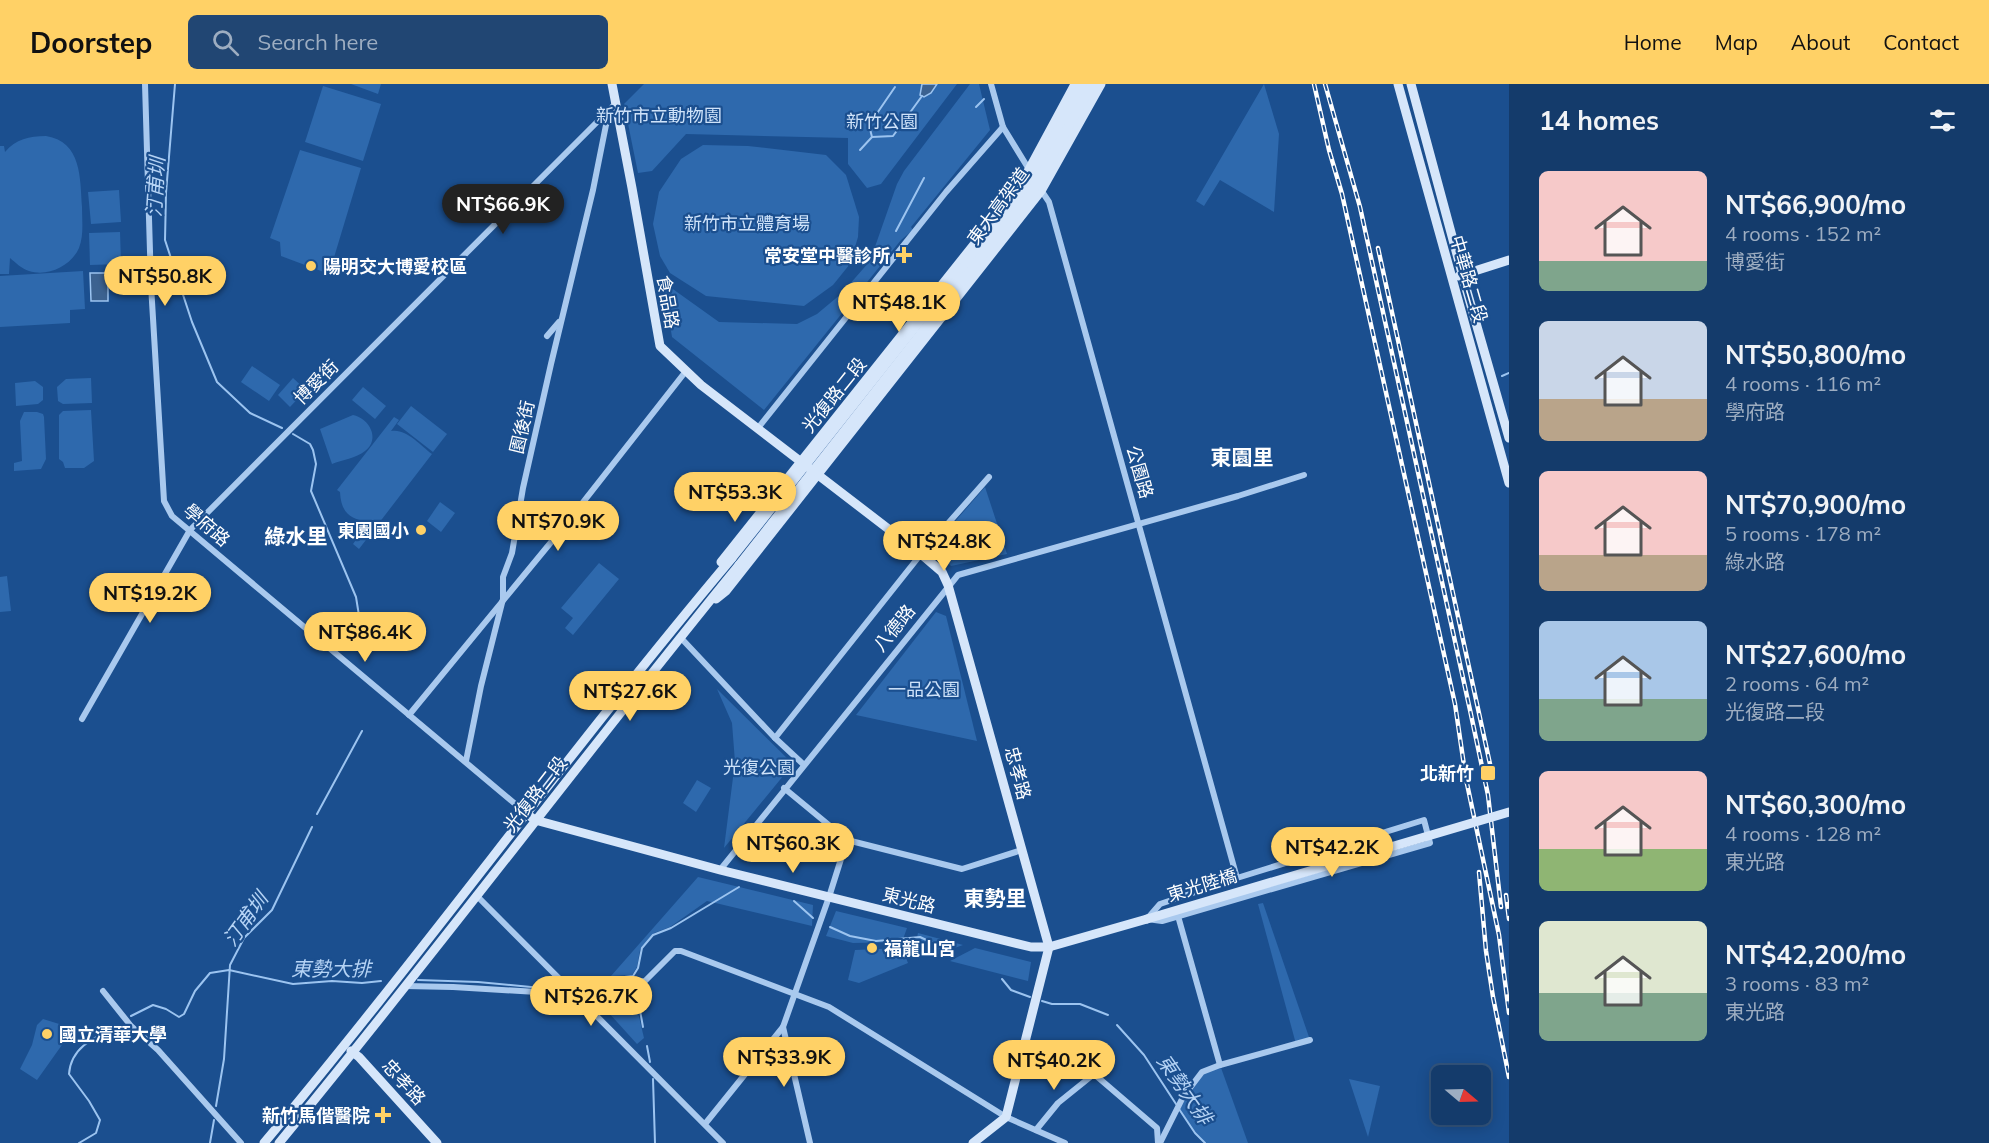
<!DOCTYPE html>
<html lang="en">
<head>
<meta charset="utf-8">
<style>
  :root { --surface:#143b6b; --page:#214673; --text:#f1f3f6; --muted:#9dadc1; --line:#33557e; --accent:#ffd166 }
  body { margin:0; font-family:Mulish,"Noto Sans TC",sans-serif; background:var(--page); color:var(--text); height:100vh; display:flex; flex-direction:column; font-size:22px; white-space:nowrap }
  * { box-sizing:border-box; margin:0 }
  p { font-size:20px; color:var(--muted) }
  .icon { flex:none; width:33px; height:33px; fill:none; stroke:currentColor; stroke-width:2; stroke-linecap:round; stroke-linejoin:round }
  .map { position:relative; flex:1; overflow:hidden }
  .side { display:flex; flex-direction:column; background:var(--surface); width:480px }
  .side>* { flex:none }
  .needle { width:39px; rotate:109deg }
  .controls { position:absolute; left:1431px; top:981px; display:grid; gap:12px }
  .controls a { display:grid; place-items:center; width:60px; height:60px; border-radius:9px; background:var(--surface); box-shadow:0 3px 15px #0003,0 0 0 2px var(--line); font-size:30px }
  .price { position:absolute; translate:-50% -51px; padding:0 14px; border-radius:21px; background:var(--accent); color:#111; font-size:20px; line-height:39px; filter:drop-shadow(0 2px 3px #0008) }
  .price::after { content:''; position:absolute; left:50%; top:36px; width:18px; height:14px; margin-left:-9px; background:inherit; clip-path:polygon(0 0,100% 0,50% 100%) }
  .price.selected { background:#222; color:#fff }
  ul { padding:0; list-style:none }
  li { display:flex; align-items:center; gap:18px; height:150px; padding:0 30px }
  li span { display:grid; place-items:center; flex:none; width:168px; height:120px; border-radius:9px; color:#555 }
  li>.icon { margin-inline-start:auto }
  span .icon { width:72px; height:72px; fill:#fffc; stroke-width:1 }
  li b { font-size:26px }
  h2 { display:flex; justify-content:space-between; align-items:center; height:72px; padding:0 30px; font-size:26px }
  header { display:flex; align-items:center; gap:36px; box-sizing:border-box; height:84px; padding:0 30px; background:var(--accent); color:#111 }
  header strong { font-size:28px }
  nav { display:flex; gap:33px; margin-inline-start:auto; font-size:21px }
  .search { width:420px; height:54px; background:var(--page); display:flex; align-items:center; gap:15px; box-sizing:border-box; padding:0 21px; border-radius:9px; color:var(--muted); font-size:22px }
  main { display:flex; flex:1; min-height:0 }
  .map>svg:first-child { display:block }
  .green { fill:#2e69ad }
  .water { fill:#3c6290; stroke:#9cc4f0; stroke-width:1.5 }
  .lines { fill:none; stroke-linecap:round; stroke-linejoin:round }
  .stream { stroke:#9cc4f0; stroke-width:2 }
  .street { stroke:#a9c9ee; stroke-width:6 }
  .secondary { stroke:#d6e6fa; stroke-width:9 }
  .rail-casing { stroke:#fff; stroke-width:4.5 }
  .rail { stroke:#1b4f8f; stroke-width:2; stroke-dasharray:7; stroke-linecap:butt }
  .secondary-bridge { stroke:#d6e6fa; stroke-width:9 }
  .poi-dot { fill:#ffd166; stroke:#1b4f8f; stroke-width:2 }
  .labels { text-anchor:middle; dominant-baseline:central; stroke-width:4.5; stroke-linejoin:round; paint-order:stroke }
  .park-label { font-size:18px; fill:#cfe3fa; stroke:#1b4f8f }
  .street-label { font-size:18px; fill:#fff; stroke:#1b4f8f }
  .poi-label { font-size:18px; font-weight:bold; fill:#fff; stroke:#1b4f8f; text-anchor:end }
  .water-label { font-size:20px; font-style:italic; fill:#b5d3f5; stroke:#1b4f8f }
  .quarter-label { font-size:21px; font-weight:bold; fill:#fff; stroke:#1b4f8f }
</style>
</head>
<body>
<header>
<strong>Doorstep</strong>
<div class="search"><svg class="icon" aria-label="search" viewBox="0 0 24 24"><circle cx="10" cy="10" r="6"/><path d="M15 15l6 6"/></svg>Search here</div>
<nav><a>Home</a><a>Map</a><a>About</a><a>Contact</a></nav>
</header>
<main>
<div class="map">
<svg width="1509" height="1059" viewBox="0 0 1509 1059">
  <rect width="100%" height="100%" fill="#1b4f8f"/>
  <!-- green -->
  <g class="green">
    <polygon points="351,0 381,0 378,10"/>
    <polygon points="644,0 957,0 881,100 867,104 848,80 848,54 686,50 652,87 638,89 624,20"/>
    <polygon points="970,0 979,0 990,46 911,143 913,146 901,156 764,326 672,253 663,198 719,238 797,240 817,230 841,210 870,177 897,100 904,87"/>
    <polygon points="1264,0 1279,50 1274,128 1220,96 1204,122 1196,117"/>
    <polygon points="323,2 381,20 363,77 305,58"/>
    <path d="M46 52C82 58 80 94 82 123 82 137 84 151 79 164 71 182 48 193 29 187 22 185 16 179 10 174L9 190H0V62H4L5 68C16 55 29 52 46 52Z"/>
    <polygon points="703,61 748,62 826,71 846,91 859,133 858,153 850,180 833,201 804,222 706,212 670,189 660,172 653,140 659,108 681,75"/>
    <polygon points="300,66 361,84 329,190 281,172 280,158 270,154"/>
    <polygon points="119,106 121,138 91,140 88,108"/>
    <polygon points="120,148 121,180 90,181 89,149"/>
    <polygon points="83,187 85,225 70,226 70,239 0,243 0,192"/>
    <polygon points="252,282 280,301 269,317 241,298"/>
    <polygon points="91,294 92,319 63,320 58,317 57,303 66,295"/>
    <polygon points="293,294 306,306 290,323 278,311"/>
    <polygon points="35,297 43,303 43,316 38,320 16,322 15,299"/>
    <polygon points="363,303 386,322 375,335 352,316"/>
    <polygon points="411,322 447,350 433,368 397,340"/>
    <polygon points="91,326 94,377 84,384 65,384 63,378 59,375 59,331 63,327"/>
    <polygon points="24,328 37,328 43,330 44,333 46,375 41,385 14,387 14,379 22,377 20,337"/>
    <path d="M353 331C369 334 381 355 365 367 356 374 342 376 332 380L320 345Z"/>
    <path d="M394 333 399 336 391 347C406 344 420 361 432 370L359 465 353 460 369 438C350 435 341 429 340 408L337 406Z"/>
    <polygon points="985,403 1007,470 951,482 932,464"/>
    <polygon points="440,418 455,429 441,448 427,437"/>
    <polygon points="599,479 619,495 573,551 565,544 573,534 561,524"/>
    <polygon points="7,492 11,527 0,528 0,493"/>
    <polygon points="936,528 946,532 977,657 856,631"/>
    <polygon points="717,605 793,680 724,764 735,678 732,639"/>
    <polygon points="697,696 711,704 696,728 683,719"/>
    <polygon points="698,793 813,821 812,842 707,817 670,843 654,849 640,866 637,883 632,891 611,892"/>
    <polygon points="1263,819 1310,956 1296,960 1258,820"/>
    <polygon points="836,827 907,844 902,858 853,859 826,852"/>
    <polygon points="918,849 963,861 938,870 915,862"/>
    <polygon points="902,864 908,879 859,899 848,896 855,866"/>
    <polygon points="975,864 1031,878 1028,897 950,877"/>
    <polygon points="633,907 644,954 637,960 598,917 607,911"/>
    <polygon points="43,935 69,943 69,951 37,996 20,985 32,961 37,941"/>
    <polygon points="1220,981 1248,1059 1205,1059 1195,1049 1178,1023 1202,988"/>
    <polygon points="1349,995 1380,1002 1368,1053"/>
  </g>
  <!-- water -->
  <g class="water">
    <polygon points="922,0 937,0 931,9 924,13 920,11"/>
    <polygon points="90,189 108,189 108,217 91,217"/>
  </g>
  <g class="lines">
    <!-- stream -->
    <g class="stream">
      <polyline points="175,0 166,109 165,156 192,238 217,298 250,329 282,344"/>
      <polyline points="976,23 984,15"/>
      <polyline points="872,53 869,41 895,3"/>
      <polyline points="860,66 872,53 893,52 922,12"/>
      <polyline points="896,147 924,94"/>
      <polyline points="1502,292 1509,289"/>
      <polyline points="293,350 310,360 313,366 316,380 311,407 356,513 366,575"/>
      <polyline points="317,730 362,647"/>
      <polyline points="794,817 813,834"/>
      <polyline points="830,843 850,852 876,857 920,853 954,869"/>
      <polyline points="1002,895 1011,906 1030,913"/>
      <polyline points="418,896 478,898 531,903 553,902"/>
      <polyline points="581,898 633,892 638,884 642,864 653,851 671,844 739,803"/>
      <polyline points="635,899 643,943"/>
      <polyline points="1042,917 1052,920 1080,920 1108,931"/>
      <polyline points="131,932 153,921 166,925 179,933 184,930 195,907 210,889 229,886 293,900 332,897 362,899 381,897"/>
      <polyline points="1117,941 1144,971 1176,1020"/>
      <polyline points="647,962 650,978"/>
      <polyline points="653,995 655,1059"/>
      <polyline points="216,1022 224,975 230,881 244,854 272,826 312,743"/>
      <polyline points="1179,1025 1195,1049 1205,1059"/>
      <path d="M79 1059 96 1049 100 1036 89 1017 69 990C71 961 98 952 121 941"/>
      <polyline points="210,1059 214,1036"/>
    </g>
    <!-- street -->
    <g class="street">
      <polyline points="145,0 151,201 164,417 172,432 526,729"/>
      <polyline points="991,0 1003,43 1030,87"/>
      <polyline points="1041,106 1049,118 1237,794"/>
      <polyline points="547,252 559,238"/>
      <polyline points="758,344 946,108 1003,43"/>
      <polyline points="681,554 775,654 803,680"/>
      <polyline points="409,631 566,440 686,287"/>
      <polyline points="82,635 190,446 616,19"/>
      <polyline points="775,654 921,470 989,393"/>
      <polyline points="466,677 481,602 503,515 503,493 512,469 523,404 551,280 593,106 606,41 614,24"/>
      <polyline points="784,704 847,756 962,785 1022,766"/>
      <polygon points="1424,736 1430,759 1162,837 1147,835 1160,820 1237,794"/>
      <polyline points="720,786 958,491 1238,412 1304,391"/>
      <polyline points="476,811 723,1059"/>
      <polyline points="1178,832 1220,981"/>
      <polyline points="405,902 453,903 537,908 570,904"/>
      <polyline points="103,907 131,942 158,966 241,1059"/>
      <polyline points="585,920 605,903 645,897 675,867 681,867 829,923 1006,1033 1065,1059"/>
      <polyline points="783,943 810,1059"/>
      <polyline points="705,1040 783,943 829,813 847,756"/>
      <polyline points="1036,1046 1058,1019 1094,990 1157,1044 1158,1059"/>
      <polyline points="1160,1059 1183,1013 1202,988 1220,981 1310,956"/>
    </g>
    <!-- secondary -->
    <g class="secondary">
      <polyline points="612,0 632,104 660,262 701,301 921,470 942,488 948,501 1049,863 1006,1033 973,1059"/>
      <polyline points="1398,0 1509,399"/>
      <polyline points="1411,0 1466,204 1509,354"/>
      <polyline points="1459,192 1509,176"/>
      <polyline points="721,478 1019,104 1074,2"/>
      <polyline points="716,515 726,507 1041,107 1101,0"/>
      <polyline points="531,733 535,736 720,786 1031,863 1049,863 1147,835"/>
      <polyline points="351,967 359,973 437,1059"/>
      <path d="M264 1059C424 868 571 665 732 474"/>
      <path d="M279 1059C436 869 583 672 739 481"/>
    </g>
    <defs>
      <g id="rail">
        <polyline points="1314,0 1329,66 1342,110 1455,620 1466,695 1499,851 1509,929"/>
        <polyline points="1325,0 1360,123 1470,626 1488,711 1501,823"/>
        <polyline points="1378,164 1490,680"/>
        <polyline points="1479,788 1486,867 1493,913 1509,993"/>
        <polyline points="1506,811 1509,835"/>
      </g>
    </defs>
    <!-- rail casing -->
    <use href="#rail" class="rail-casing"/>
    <!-- rail -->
    <use href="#rail" class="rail"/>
    <!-- secondary-bridge -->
    <g class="secondary-bridge">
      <polyline points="732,474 1028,101 1083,0"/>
      <polyline points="739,481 1032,108 1092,0"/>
      <polyline points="1147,835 1509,728"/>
    </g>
  </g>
  <!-- markers -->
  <g class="poi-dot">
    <path d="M901 162h6v6h6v6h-6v6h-6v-6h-6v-6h6z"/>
    <circle cx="311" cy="182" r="6"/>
    <circle cx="421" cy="446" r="6"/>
    <rect x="1480" y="681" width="16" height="16" rx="3"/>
    <circle cx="872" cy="864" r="6"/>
    <circle cx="47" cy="950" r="6"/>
    <path d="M380 1022h6v6h6v6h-6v6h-6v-6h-6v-6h6z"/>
  </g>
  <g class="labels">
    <!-- park labels -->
    <g class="park-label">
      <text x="659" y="31">新竹市立動物園</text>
      <text x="882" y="37">新竹公園</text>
      <text x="747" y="139">新竹市立體育場</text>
      <text x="924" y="605">一品公園</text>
      <text x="759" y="683">光復公園</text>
    </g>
    <!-- street labels -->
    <g class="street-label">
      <text transform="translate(998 122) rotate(-54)">東大高架道</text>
      <text transform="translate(1469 195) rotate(74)">中華路二段</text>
      <text transform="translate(668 218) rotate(80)">食品路</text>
      <text transform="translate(316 298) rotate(-45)">博愛街</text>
      <text transform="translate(834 311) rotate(-51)">光復路二段</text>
      <text transform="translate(522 343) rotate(-77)">園後街</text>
      <text transform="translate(1140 388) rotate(74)">公園路</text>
      <text transform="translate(207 441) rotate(41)">學府路</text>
      <text transform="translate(894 544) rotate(-51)">八德路</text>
      <text transform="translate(1018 689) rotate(75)">忠孝路</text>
      <text transform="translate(535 710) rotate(-52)">光復路二段</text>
      <text transform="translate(1202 801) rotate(-17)">東光陸橋</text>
      <text transform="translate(909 816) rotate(14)">東光路</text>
      <text transform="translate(404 998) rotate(48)">忠孝路</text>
    </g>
    <!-- poi labels -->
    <g class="poi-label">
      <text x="890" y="171">常安堂中醫診所</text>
      <text x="323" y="182" text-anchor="start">陽明交大博愛校區</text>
      <text x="409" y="446">東園國小</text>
      <text x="1474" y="689">北新竹</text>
      <text x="884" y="864" text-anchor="start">福龍山宮</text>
      <text x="59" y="950" text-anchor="start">國立清華大學</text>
      <text x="370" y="1031">新竹馬偕醫院</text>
    </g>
    <!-- water labels -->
    <g class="water-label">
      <text transform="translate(155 103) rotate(-86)">汀甫圳</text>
      <text transform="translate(245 835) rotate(-54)">汀甫圳</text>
      <text x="331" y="884">東勢大排</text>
      <text transform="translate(1185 1005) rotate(55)">東勢大排</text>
    </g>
    <!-- quarter labels -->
    <g class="quarter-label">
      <text x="1242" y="373">東園里</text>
      <text x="296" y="452">綠水里</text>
      <text x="995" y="814">東勢里</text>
    </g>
  </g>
</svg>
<div class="controls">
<a><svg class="needle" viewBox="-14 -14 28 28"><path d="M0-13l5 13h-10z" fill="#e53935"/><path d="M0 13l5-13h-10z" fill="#9dadc1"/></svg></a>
</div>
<b class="price selected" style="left:503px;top:151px">NT$66.9K</b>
<b class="price" style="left:165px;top:223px">NT$50.8K</b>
<b class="price" style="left:899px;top:249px">NT$48.1K</b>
<b class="price" style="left:735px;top:439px">NT$53.3K</b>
<b class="price" style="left:558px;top:468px">NT$70.9K</b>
<b class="price" style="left:944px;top:488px">NT$24.8K</b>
<b class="price" style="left:150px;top:540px">NT$19.2K</b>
<b class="price" style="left:365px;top:579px">NT$86.4K</b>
<b class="price" style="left:630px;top:638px">NT$27.6K</b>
<b class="price" style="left:793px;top:790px">NT$60.3K</b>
<b class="price" style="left:1332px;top:794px">NT$42.2K</b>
<b class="price" style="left:591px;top:943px">NT$26.7K</b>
<b class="price" style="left:784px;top:1004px">NT$33.9K</b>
<b class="price" style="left:1054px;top:1007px">NT$40.2K</b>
</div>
<section class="side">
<h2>14 homes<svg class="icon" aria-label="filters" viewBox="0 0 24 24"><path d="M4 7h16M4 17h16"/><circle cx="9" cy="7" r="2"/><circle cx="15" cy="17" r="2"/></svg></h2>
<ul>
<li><span style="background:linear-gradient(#f6c9c9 75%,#7fa58c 0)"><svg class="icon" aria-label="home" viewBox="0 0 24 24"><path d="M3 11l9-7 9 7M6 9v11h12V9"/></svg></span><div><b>NT$66,900/mo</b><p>4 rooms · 152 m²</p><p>博愛街</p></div></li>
<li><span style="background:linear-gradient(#c9d6e8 65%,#b9a48a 0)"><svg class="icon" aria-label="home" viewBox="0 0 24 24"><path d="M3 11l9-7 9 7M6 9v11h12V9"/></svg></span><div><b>NT$50,800/mo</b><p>4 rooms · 116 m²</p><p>學府路</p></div></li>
<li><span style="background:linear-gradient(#f6c9c9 70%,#b9a48a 0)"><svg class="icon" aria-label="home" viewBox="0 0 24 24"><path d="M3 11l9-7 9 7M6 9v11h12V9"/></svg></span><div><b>NT$70,900/mo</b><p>5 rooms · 178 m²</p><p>綠水路</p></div></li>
<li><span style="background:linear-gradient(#a9c7e8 65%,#7fa58c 0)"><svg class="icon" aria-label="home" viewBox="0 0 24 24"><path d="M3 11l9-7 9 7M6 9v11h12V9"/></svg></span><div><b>NT$27,600/mo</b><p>2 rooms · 64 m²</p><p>光復路二段</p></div></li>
<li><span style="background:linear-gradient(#f6c9c9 65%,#8fb573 0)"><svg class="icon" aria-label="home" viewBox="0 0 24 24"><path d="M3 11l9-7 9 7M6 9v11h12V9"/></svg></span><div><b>NT$60,300/mo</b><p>4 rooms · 128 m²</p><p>東光路</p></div></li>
<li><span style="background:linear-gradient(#dfe7d0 60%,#7fa58c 0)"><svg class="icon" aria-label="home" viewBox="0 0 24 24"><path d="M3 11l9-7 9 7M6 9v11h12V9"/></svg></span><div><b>NT$42,200/mo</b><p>3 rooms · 83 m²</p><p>東光路</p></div></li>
</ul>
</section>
</main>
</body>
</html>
